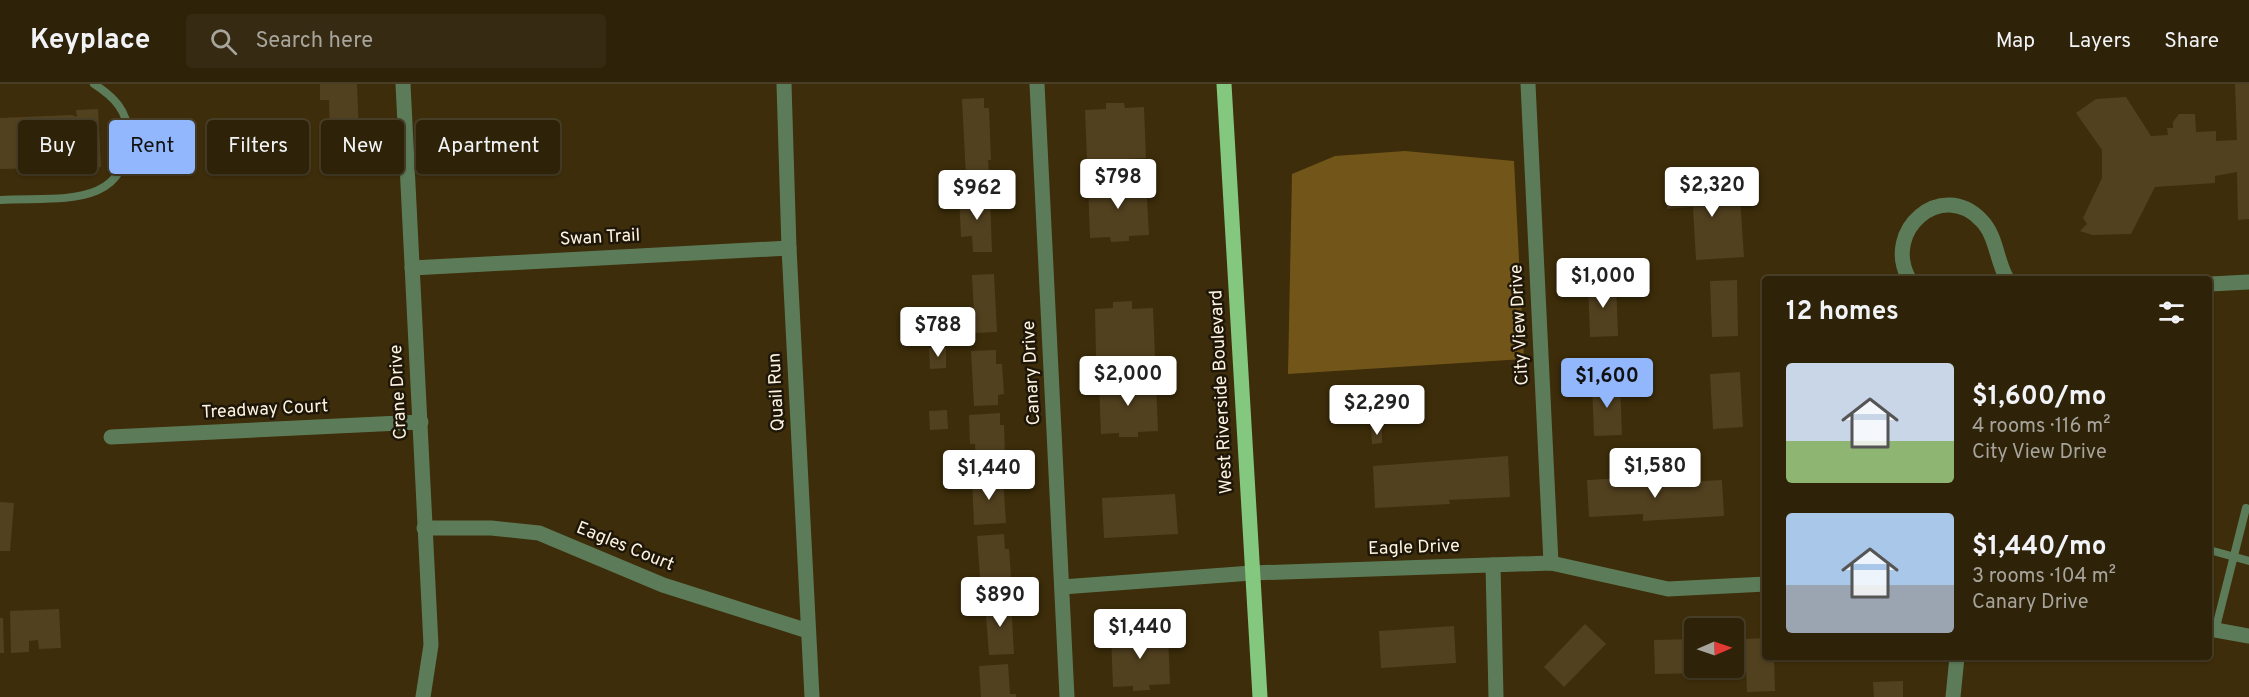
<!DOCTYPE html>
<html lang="en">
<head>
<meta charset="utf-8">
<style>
  :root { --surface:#2e2208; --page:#362a12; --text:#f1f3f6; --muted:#a7a49c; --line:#493f29; --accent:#92b7fd }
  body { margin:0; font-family:Overpass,sans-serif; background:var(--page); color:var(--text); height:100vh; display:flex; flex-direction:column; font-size:22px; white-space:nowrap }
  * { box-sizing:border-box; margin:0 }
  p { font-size:20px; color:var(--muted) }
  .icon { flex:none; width:33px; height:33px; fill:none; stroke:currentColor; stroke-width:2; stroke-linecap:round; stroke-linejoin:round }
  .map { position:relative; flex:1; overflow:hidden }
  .side { position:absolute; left:1762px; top:192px; width:450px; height:384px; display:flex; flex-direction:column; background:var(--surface); border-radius:6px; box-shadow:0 2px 4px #0004,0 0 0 2px var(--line) }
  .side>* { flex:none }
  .banner { position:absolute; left:18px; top:36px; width:570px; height:54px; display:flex; gap:12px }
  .needle { width:39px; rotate:88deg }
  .controls { position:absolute; left:1684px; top:534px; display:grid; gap:12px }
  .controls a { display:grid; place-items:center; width:60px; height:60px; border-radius:6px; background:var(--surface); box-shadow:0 2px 4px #0004,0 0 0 2px var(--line); font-size:30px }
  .price { position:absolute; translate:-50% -51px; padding:0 14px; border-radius:6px; background:#fff; color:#222; font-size:20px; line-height:39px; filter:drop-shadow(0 2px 3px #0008) }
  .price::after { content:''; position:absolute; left:50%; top:36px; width:18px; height:14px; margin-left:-9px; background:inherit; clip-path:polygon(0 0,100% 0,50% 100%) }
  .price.on { background:var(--accent); color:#111 }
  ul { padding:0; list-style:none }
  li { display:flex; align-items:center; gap:18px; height:150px; padding:0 24px }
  li span { display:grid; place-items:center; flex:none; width:168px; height:120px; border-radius:6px; color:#555 }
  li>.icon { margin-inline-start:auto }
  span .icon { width:72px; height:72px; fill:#fffc; stroke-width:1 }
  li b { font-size:26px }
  h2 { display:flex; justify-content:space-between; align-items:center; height:72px; padding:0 24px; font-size:26px }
  .chip { padding:0 21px; border-radius:6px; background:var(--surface); box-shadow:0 2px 4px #0004,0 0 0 2px var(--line); font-size:21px; line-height:54px }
  .chip.on { background:var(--accent); color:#111 }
  header { display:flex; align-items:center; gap:36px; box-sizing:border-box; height:84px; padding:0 30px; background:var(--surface); border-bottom:2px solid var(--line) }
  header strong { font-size:28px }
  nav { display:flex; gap:33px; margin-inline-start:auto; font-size:21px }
  .search { width:420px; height:54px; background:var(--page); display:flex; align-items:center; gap:15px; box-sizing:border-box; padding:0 21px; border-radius:6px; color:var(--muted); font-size:22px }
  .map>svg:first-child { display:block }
  .forest { fill:#725518 }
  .building { fill:#52411f }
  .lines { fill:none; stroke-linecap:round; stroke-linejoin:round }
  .lane { stroke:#5c7c59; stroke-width:8 }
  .street { stroke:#5c7c59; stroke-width:15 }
  .primary { stroke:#84c77e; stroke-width:15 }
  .labels { text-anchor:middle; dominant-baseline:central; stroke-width:5; stroke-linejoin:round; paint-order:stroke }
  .street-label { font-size:18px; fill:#fef3e0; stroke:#1e1709 }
</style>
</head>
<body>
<header>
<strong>Keyplace</strong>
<div class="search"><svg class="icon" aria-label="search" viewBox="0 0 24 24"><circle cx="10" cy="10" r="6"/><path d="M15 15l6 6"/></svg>Search here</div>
<nav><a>Map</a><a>Layers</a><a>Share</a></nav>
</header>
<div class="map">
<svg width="2249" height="613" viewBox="0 0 2249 613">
  <rect width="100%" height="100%" fill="#3d2d0a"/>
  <!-- forest -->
  <polygon class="forest" points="1405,67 1514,77 1524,275 1288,290 1292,90 1335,72"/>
  <!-- building -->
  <g class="building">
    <polygon points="320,0 357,0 359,51 330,52 329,16 320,16"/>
    <polygon points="2235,0 2249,0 2249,135 2238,136 2237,88 2215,92 2215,99 2155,103 2131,150 2092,151 2080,147 2087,140 2083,134 2102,94 2102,66 2076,29 2096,15 2126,13 2151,52 2168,51 2167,44 2173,44 2173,38 2179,30 2195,30 2196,48 2216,47 2216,57 2237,56"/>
    <polygon points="984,14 984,24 989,24 991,76 988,76 989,92 966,93 962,15"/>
    <polygon points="1106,19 1124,19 1125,24 1144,23 1146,74 1126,75 1126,78 1087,76 1085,26 1106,25"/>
    <polygon points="98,25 101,83 0,85 0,34 72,31 77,33 76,26"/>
    <polygon points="1127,94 1127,98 1146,97 1149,151 1129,152 1129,157 1111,158 1110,153 1090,154 1088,100 1108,99 1108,95"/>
    <polygon points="1739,99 1744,173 1696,176 1693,123 1667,125 1666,103"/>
    <polygon points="990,111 992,168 973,168 972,152 961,153 959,112"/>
    <polygon points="994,190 997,248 975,249 972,191"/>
    <polygon points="1616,196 1618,252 1590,253 1588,197"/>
    <polygon points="1737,196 1738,252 1712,253 1710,197"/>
    <polygon points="1132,217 1132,225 1153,224 1155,273 1134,273 1135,279 1117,280 1116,274 1096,274 1095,225 1113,224 1113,218"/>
    <polygon points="929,264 946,264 946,284 930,285"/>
    <polygon points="996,266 996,280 1002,280 1004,310 998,311 998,321 974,322 971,267"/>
    <polygon points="1740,288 1743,343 1713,345 1710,290"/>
    <polygon points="1135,292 1136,298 1156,298 1158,347 1138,348 1138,353 1119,353 1119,349 1101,350 1099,300 1117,299 1117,293"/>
    <polygon points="1620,298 1622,351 1594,352 1592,299"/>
    <polygon points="947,326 948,345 930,346 929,327"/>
    <polygon points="1000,329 1000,341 1004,341 1005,373 1001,373 1001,383 976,384 975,360 970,360 969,331"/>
    <polygon points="1371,344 1382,344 1382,359 1372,360"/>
    <polygon points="1508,372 1510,413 1449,416 1450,420 1375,424 1373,382"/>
    <polygon points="1003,393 1006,439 974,441 972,395"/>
    <polygon points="1643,393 1644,400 1722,396 1724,432 1643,437 1643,430 1589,433 1587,396"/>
    <polygon points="1175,410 1178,450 1104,454 1102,414"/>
    <polygon points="0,418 14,419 10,467 0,467"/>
    <polygon points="1004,450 1005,465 1009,465 1011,493 1008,495 1008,503 981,506 977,452"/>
    <polygon points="1011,517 1014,570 989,571 985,519"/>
    <polygon points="59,525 61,564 39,565 38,556 29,557 29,568 11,569 10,527"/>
    <polygon points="0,534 3,534 4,569 0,569"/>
    <polygon points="1585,540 1606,560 1564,603 1544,583"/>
    <polygon points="1454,542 1456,579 1381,584 1379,547"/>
    <polygon points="1147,543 1147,550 1168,550 1170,600 1149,601 1150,606 1133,607 1133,602 1113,603 1111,551 1131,551 1130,544"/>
    <polygon points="1766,554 1766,573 1774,573 1775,607 1747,608 1745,555"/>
    <polygon points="1695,555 1695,584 1709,584 1710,589 1655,590 1654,556"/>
    <polygon points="1008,580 1010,610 1016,610 1016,613 981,613 979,582"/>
    <polygon points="1903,597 1903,613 1874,613 1873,598"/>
  </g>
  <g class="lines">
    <!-- lane -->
    <g class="lane">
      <path d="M0 116C54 112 128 128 128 51 128 27 114 13 94 0"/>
      <polyline points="2213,467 2249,477"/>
      <polyline points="2215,547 2246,424"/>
    </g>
    <!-- street -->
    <g class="street">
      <polyline points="403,0 431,561 423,613"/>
      <polyline points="784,0 789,164 812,613"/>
      <polyline points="1037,0 1067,613"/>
      <polyline points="1528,0 1551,479"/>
      <polyline points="412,184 789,164"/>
      <path d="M1909 195C1882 146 1942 95 1981 136 1997 152 1996 176 2007 195"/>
      <polyline points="2210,200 2249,198"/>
      <polyline points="111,353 421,338"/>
      <polyline points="424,444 491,444 539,449 663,501 808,547"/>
      <polyline points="1493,481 1496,613"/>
      <polyline points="1062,503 1252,489 1551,479 1668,505 1766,500"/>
      <polyline points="2210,545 2249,552"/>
      <polyline points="1953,613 1957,573"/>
    </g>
    <!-- primary -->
    <polyline class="primary" points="1224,0 1260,613"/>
  </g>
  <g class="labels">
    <!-- street labels -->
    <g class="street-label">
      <text transform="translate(600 154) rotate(-3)">Swan Trail</text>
      <text transform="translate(1520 241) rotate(-93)">City View Drive</text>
      <text transform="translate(1032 289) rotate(-93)">Canary Drive</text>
      <text transform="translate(399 308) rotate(-93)">Crane Drive</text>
      <text transform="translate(777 308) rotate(-93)">Quail Run</text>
      <text transform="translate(1222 308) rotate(-93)">West Riverside Boulevard</text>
      <text transform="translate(265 326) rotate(-3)">Treadway Court</text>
      <text transform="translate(625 463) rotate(22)">Eagles Court</text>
      <text transform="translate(1414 464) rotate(-2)">Eagle Drive</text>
    </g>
  </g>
</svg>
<div class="controls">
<a><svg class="needle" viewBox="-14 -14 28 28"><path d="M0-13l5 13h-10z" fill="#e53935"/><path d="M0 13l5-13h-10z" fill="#a7a49c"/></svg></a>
</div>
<b class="price" style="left:1118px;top:126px">$798</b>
<b class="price" style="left:1712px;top:134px">$2,320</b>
<b class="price" style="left:977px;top:137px">$962</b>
<b class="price" style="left:1603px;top:225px">$1,000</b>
<b class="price" style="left:938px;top:274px">$788</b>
<b class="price" style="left:1128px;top:323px">$2,000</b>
<b class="price on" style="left:1607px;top:325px">$1,600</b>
<b class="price" style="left:1377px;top:352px">$2,290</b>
<b class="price" style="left:1655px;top:415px">$1,580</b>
<b class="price" style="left:989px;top:417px">$1,440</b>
<b class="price" style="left:1000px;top:544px">$890</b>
<b class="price" style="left:1140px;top:576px">$1,440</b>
<div class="banner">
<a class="chip">Buy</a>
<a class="chip on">Rent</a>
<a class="chip">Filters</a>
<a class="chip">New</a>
<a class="chip">Apartment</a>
</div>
<section class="side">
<h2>12 homes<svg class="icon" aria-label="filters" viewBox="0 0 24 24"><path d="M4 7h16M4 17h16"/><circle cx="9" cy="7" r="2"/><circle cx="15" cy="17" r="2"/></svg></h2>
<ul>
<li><span style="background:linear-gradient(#c9d6e8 65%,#8fb573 0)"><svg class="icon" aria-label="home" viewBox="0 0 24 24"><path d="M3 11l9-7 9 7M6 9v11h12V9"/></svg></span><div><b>$1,600/mo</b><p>4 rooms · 116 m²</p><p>City View Drive</p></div></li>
<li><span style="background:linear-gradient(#a9c7e8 60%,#9aa5b1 0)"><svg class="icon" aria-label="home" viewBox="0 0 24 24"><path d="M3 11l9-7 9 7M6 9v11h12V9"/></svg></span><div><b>$1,440/mo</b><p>3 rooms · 104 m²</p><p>Canary Drive</p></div></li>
</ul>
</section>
</div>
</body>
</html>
